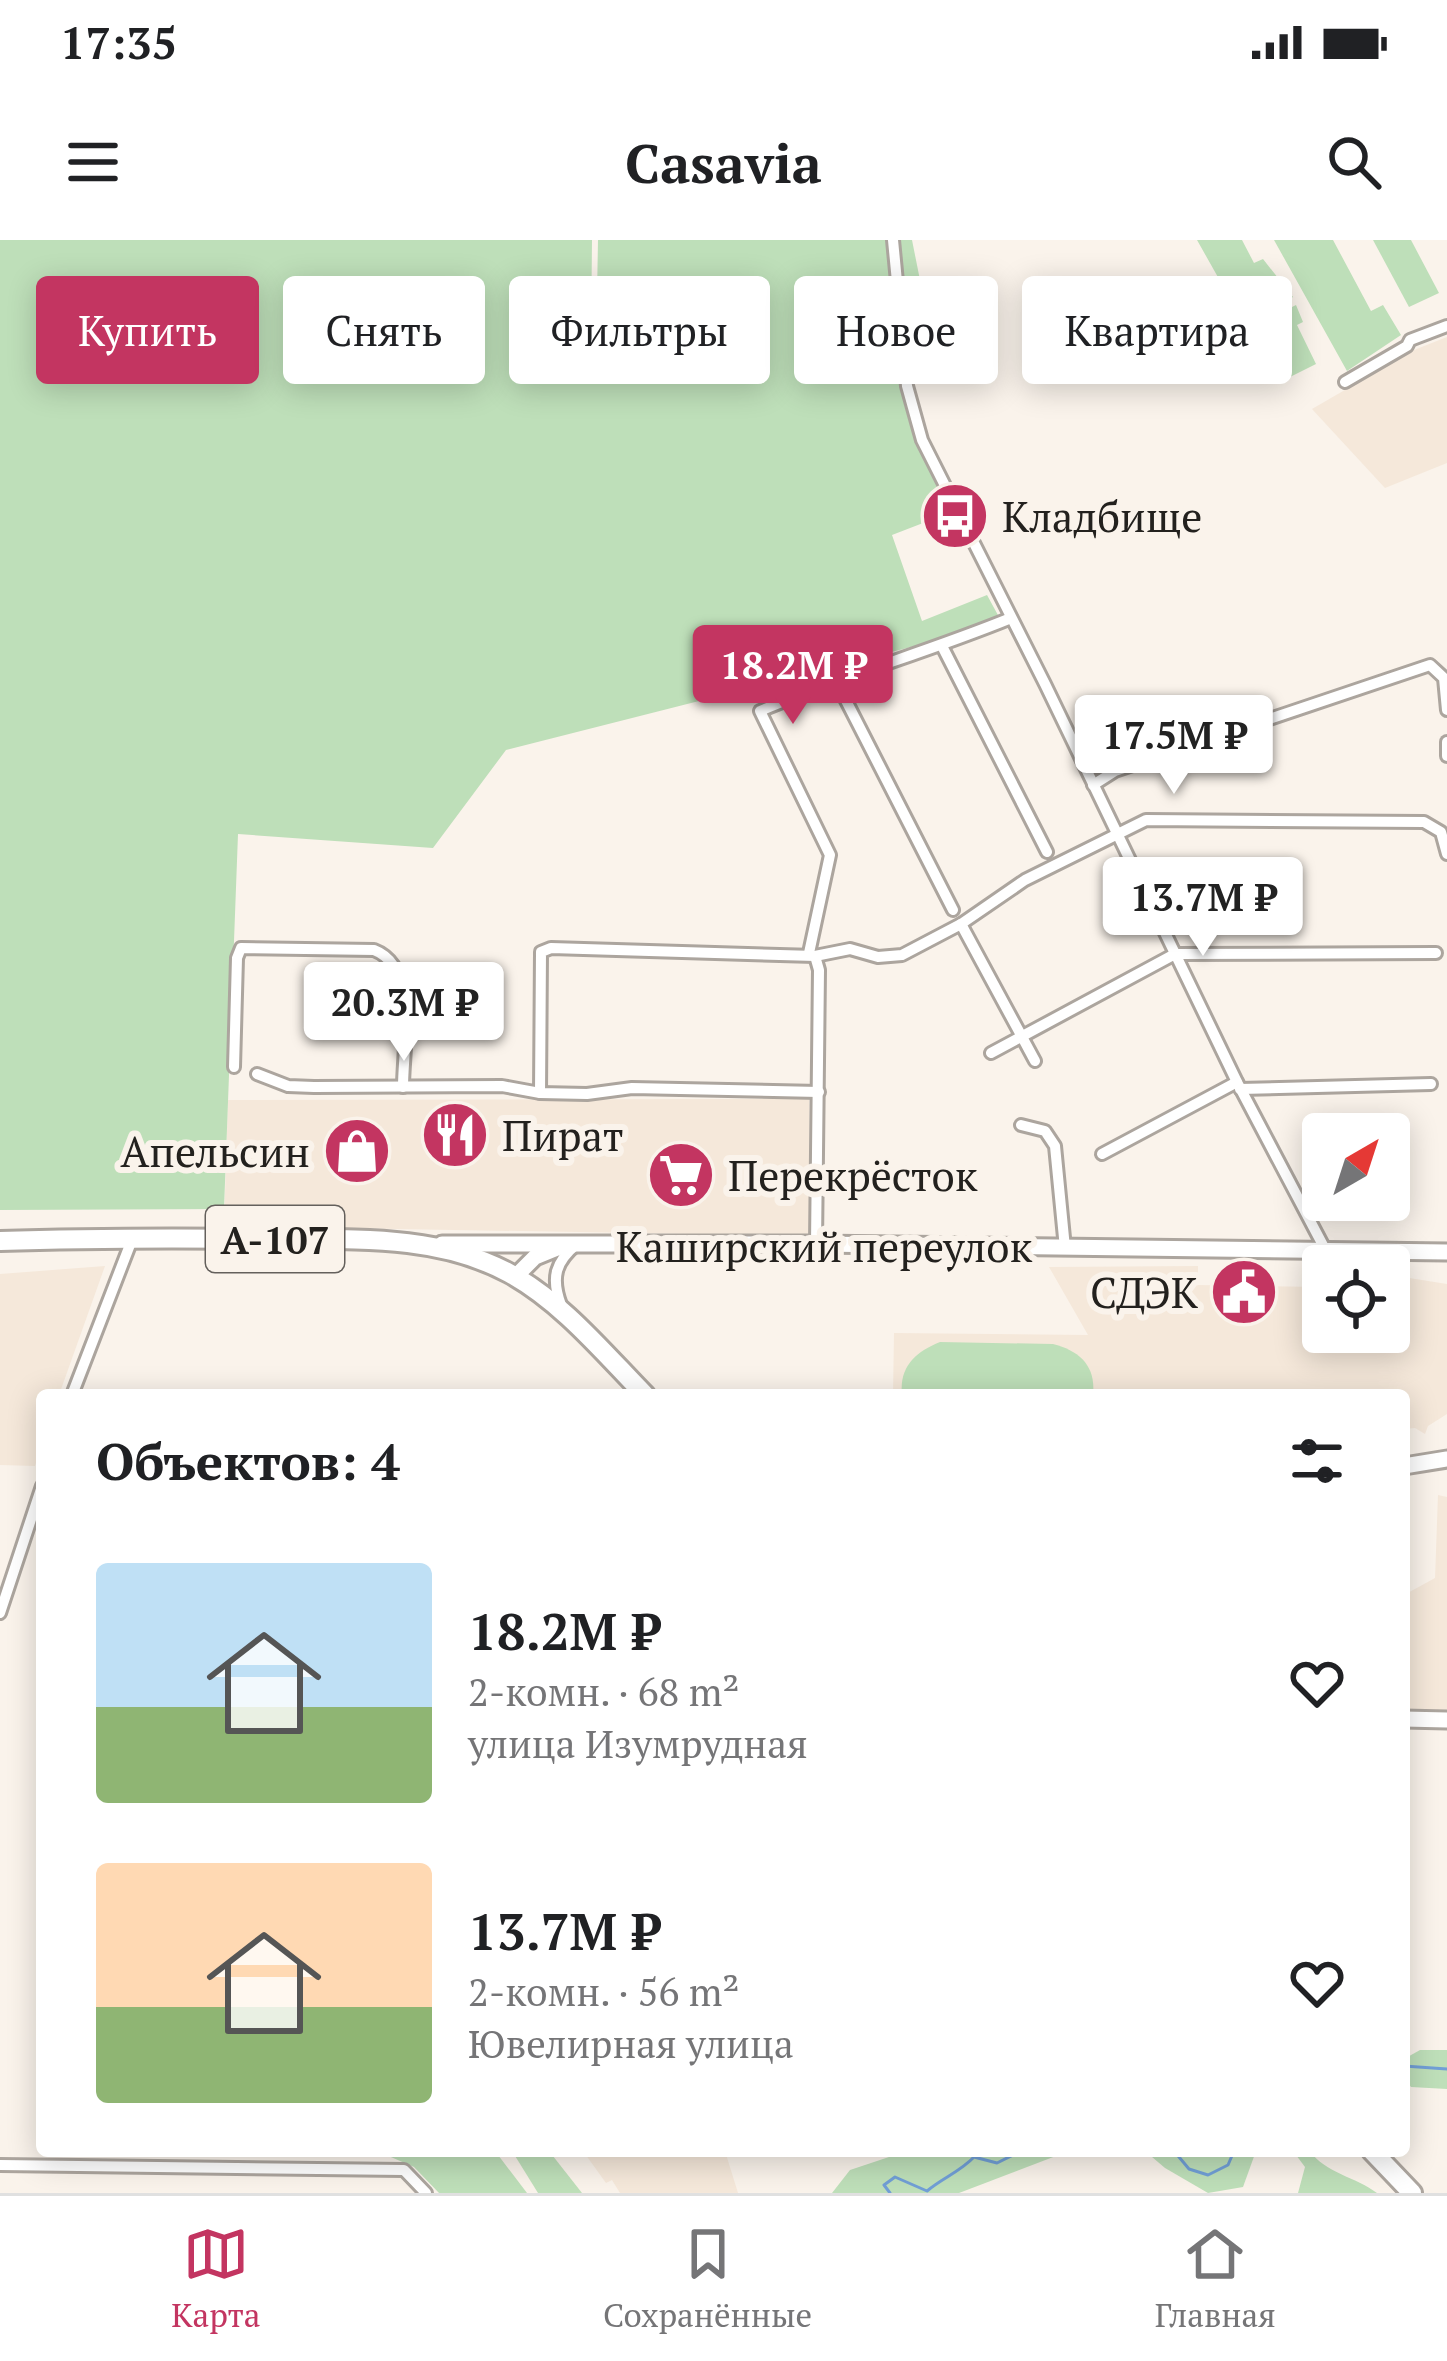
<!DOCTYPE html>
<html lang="ru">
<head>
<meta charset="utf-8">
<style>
  :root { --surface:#fff; --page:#f2f2f2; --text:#202124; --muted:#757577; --line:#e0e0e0; --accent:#c33561 }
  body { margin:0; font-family:"PT Serif",serif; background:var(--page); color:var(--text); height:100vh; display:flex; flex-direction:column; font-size:45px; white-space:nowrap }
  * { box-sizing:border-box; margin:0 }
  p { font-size:39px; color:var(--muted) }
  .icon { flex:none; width:66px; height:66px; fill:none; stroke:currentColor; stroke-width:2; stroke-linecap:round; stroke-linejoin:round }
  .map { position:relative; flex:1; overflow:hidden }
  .side { position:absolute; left:36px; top:1149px; width:1374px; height:768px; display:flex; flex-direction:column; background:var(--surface); border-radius:12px; box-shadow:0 6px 30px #0003 }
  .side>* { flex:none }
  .top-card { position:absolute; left:36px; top:36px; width:1377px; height:108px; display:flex; gap:24px }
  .needle { width:78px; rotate:39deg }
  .controls { position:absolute; left:1302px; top:873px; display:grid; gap:24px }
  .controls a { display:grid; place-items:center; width:108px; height:108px; border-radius:12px; background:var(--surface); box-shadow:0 6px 30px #0003; font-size:60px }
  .price { position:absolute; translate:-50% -102px; padding:0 27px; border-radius:12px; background:#fff; color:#222; font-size:39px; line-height:78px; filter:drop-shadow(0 3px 6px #0008) }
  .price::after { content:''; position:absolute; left:50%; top:72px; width:36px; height:27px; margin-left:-18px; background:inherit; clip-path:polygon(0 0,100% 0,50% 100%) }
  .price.selected { background:var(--accent); color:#fff }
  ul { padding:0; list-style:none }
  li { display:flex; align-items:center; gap:36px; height:300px; padding:0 60px }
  li span { display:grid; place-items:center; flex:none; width:336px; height:240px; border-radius:12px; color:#555 }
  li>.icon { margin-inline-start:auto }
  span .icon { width:144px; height:144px; fill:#fffc; stroke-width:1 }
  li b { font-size:51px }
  h2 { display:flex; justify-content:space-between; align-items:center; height:144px; padding:0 60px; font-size:51px }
  .tag { padding:0 42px; border-radius:12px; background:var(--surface); box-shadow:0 6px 30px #0003; font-size:42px; line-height:108px }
  .tag.selected { background:var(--accent); color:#fff }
  .status { display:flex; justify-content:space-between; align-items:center; height:84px; padding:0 60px; background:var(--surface); direction:ltr }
  .status svg { height:33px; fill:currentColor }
  header { display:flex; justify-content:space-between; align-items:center; height:156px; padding:0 60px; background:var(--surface); font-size:54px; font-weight:700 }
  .tab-bar { display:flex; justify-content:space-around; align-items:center; height:168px; border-top:3px solid var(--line); background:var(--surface); font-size:33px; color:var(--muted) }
  .tab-bar a { display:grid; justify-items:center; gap:6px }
  .tab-bar .selected { color:var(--accent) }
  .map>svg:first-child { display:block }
  .built { fill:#f5e8da }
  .green { fill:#bedfb9 }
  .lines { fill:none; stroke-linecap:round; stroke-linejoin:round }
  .stream { stroke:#719fd6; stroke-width:3 }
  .street-casing { stroke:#aca59e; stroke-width:16 }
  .secondary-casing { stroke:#aca59e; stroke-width:21 }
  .highway-casing { stroke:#aca59e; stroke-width:24 }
  .street { stroke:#fff; stroke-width:10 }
  .secondary { stroke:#fff; stroke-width:15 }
  .highway { stroke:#fff; stroke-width:18 }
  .labels { text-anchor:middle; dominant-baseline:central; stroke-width:12; stroke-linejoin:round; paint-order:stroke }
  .shield { fill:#faf3eb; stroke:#64605c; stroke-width:3 }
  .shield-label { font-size:39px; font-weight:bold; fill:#23211e }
  .poi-label { font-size:42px; fill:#23211e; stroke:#faf3eb; text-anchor:start }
  .street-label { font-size:42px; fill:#23211e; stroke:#faf3eb }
</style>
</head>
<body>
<div class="status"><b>17:35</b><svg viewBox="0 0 49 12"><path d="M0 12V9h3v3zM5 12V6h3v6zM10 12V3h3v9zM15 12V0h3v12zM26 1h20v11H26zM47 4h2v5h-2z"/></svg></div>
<header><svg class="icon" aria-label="menu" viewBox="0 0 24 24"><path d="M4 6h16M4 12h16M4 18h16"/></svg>Casavia<svg class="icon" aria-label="search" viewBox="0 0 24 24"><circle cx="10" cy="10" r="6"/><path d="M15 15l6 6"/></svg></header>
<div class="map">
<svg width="1447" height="1953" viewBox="0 0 1447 1953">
  <rect width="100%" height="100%" fill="#faf3eb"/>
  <!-- built -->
  <g class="built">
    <polygon points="1447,97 1447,223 1385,248 1312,169 1414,110"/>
    <polygon points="809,859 810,996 224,986 228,860"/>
    <polygon points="105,1026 59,1155 42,1155 42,1204 35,1226 0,1225 0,1034"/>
    <polygon points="1198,1026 1198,1045 1323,1047 1323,1092 1389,1092 1389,1048 1397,1048 1397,1040 1403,1037 1447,1044 1447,1174 1428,1186 1425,1194 1415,1188 1404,1189 1404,1155 893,1155 894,1093 1088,1095 1049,1027"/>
    <polygon points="1438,1255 1447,1257 1447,1474 1405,1472 1404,1355 1435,1338"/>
    <polygon points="583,1911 725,1911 738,1953 620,1953 612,1940 606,1943"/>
  </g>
  <!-- green -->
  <g class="green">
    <polygon points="0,0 592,0 591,98 596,111 598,0 912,0 922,50 896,55 919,205 949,273 892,295 922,381 987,355 999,377 927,403 506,510 433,608 238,594 224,969 0,970"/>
    <polygon points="1197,0 1242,0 1254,23 1263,19 1293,57 1276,66 1280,73 1296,65 1303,82 1297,85 1316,124 1288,138 1241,61 1219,39"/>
    <polygon points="1274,0 1333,0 1371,71 1383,65 1401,95 1347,131"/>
    <polygon points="1373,0 1411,0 1439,53 1409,67"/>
    <path d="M940 1102 1053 1104C1080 1111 1096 1126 1093 1155H902C899 1127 915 1112 940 1102Z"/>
    <polygon points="1420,1810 1447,1810 1447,1849 1411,1847 1404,1838 1404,1819"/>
    <polygon points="377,1911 495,1911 527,1953 439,1953 414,1927"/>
    <polygon points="512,1911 549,1911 582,1953 538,1953"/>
    <polygon points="907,1911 1069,1911 959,1953 832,1953 850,1930"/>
    <polygon points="1145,1911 1256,1911 1243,1947 1208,1953 1165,1928"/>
    <path d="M1293 1911H1310C1325 1933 1356 1937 1377 1953H1298L1305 1927Z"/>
  </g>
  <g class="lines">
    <!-- stream -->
    <g class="stream">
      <polyline points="1404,1826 1447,1829"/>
      <polyline points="1174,1911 1189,1929 1208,1935 1228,1925 1234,1911"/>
      <path d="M890 1953 884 1945 895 1937 927 1951C942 1938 960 1932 974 1917L997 1923 1021 1911"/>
    </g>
    <defs>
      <g id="street">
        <polyline points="893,0 907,146 922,200 1045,444 1237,842 1326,1011"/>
        <polyline points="1345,142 1407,106 1410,100 1447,86"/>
        <polyline points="942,406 1047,612"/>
        <polyline points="835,439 953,670"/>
        <polyline points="1447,516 1447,502"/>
        <polyline points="1093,545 1115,531 1430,425 1444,438 1447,470"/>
        <polyline points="961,684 1035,821"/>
        <path d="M809 713 830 615 760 471C842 436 928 412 1011 378"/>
        <polyline points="815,716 819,730 816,1004"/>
        <polyline points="991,813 1175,714 1436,713"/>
        <path d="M234 827 237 718 241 708 374 710C419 727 403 807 403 847"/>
        <polyline points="257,834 288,846 314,847 502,846 540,853 587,854 632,848 819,852"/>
        <polyline points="1240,849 1431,844"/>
        <polyline points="540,853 541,712 551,708 815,716 850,709 878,717 902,715 961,684 1025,640 1146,580 1424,582 1441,592 1447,614"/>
        <polyline points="1021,885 1045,891 1055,906 1065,1008"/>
        <polyline points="1102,914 1237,842"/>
        <path d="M561 1065C551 1038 555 1022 577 1004"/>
        <polyline points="72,1155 133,997"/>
        <polyline points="0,1373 42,1246"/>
        <polyline points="0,1925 404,1930 426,1953"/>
      </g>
      <g id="secondary">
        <polyline points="442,1004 816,1004 1447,1012"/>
        <polyline points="515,1037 535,1017 557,1008"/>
        <polyline points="1404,1226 1447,1219"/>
        <polyline points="1404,1479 1447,1480"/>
      </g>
      <g id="highway">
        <path d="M0 1001C89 998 177 998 266 999 347 1000 435 993 509 1033 562 1062 603 1112 645 1155"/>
        <polyline points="1372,1911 1412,1953"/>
      </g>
    </defs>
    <!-- street casing -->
    <use href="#street" class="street-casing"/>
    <!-- secondary casing -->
    <use href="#secondary" class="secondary-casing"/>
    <!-- highway casing -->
    <use href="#highway" class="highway-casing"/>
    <!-- street -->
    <use href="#street" class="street"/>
    <!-- secondary -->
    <use href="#secondary" class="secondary"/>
    <!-- highway -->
    <use href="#highway" class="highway"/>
  </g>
  <!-- icons -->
  <defs>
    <symbol id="bus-disc" viewBox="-11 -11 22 22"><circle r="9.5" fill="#c33561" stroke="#faf3eb"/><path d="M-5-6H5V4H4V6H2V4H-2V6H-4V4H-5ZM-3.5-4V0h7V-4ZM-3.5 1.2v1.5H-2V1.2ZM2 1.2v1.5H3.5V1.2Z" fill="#fff"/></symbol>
    <symbol id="restaurant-disc" viewBox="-11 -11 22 22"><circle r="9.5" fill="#c33561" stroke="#faf3eb"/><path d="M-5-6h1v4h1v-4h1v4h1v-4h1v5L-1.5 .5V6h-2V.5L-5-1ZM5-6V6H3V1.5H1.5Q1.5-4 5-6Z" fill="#fff"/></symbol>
    <symbol id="shop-disc" viewBox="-11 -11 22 22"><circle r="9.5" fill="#c33561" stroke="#faf3eb"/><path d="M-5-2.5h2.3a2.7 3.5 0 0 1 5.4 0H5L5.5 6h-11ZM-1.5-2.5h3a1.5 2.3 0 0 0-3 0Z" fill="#fff"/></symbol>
    <symbol id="supermarket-disc" viewBox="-11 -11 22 22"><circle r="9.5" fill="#c33561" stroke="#faf3eb"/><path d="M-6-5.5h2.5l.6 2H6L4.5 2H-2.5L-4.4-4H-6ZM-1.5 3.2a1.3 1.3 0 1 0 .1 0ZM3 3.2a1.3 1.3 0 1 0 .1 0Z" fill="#fff"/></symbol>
    <symbol id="civic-disc" viewBox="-11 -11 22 22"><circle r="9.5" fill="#c33561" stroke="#faf3eb"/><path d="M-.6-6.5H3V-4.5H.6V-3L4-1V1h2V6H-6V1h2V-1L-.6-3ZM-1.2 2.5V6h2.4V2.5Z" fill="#fff"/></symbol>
  </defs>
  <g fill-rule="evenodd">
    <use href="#bus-disc" x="917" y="238" width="76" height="76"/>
    <use href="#restaurant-disc" x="417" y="857" width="76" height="76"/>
    <use href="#shop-disc" x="319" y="873" width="76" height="76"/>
    <use href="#supermarket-disc" x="643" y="897" width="76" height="76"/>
    <use href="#civic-disc" x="1206" y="1014" width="76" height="76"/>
  </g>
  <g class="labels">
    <!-- shield labels -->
    <rect class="shield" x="206" y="966" width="138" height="66" rx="9"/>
    <g class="shield-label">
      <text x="275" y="999">А-107</text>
    </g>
    <!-- poi labels -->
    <g class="poi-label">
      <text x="1002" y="276">Кладбище</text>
      <text x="502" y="895">Пират</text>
      <text x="310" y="911" text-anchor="end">Апельсин</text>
      <text x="728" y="935">Перекрёсток</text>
      <text x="1198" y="1052" text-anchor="end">СДЭК</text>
    </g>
    <!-- street labels -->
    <g class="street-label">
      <text x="824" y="1006">Каширский переулок</text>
    </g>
  </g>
</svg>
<div class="controls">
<a><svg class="needle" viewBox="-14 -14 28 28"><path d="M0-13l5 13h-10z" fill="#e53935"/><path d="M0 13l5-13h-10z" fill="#757577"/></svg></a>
<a><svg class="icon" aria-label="locate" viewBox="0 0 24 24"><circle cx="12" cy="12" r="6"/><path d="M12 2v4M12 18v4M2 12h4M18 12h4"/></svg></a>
</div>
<b class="price selected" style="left:793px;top:487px">18.2M ₽</b>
<b class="price" style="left:1174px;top:557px">17.5M ₽</b>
<b class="price" style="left:1203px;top:719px">13.7M ₽</b>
<b class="price" style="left:404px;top:824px">20.3M ₽</b>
<div class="top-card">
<a class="tag selected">Купить</a>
<a class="tag">Снять</a>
<a class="tag">Фильтры</a>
<a class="tag">Новое</a>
<a class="tag">Квартира</a>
</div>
<section class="side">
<h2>Объектов: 4<svg class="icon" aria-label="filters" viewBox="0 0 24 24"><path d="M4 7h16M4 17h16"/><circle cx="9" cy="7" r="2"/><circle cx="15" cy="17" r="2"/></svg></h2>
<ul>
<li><span style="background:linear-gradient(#bfe0f5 60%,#8fb573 0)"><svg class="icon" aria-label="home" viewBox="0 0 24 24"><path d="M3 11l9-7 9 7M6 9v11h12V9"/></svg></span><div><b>18.2M ₽</b><p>2-комн. · 68 m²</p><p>улица Изумрудная</p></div><svg class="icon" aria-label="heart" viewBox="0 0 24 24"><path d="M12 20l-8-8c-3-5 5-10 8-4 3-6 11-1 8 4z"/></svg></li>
<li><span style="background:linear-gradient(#ffd9b3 60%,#8fb573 0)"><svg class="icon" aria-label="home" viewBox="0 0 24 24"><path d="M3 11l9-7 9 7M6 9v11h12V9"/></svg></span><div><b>13.7M ₽</b><p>2-комн. · 56 m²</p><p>Ювелирная улица</p></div><svg class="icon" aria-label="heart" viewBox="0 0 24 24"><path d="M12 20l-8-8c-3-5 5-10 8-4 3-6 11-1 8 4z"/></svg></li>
</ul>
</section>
</div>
<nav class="tab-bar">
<a class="selected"><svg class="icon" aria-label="map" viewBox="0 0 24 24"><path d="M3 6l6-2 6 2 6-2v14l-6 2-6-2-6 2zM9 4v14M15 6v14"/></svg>Карта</a>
<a><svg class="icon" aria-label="saved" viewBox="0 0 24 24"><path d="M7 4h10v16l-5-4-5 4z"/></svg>Сохранённые</a>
<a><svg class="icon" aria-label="home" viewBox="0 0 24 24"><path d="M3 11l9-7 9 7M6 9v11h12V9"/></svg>Главная</a>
</nav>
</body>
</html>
